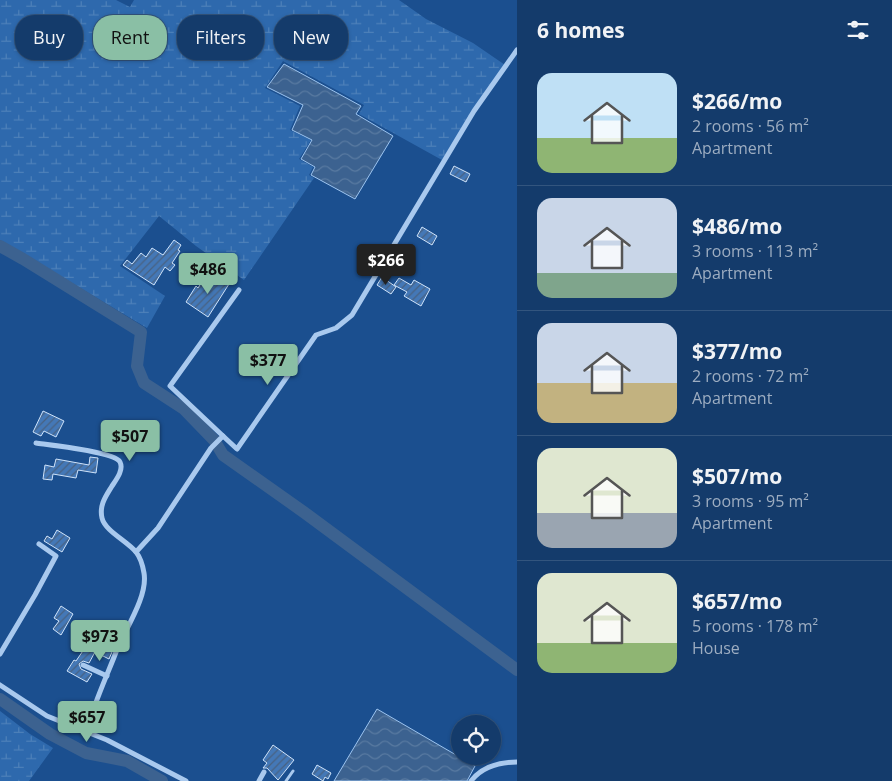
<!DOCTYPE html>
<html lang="en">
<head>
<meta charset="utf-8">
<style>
  :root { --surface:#143b6b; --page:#214673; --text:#f1f3f6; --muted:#9dadc1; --line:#33557e; --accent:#8abfa5 }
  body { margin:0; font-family:"Open Sans",sans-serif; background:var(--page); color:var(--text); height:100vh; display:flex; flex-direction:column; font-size:19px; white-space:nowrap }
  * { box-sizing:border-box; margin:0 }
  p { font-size:16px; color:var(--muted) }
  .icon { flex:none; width:28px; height:28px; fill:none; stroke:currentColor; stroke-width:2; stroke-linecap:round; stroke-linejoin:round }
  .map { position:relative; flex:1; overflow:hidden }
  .panel { display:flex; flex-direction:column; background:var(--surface); width:375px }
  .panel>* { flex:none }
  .banner { position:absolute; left:15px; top:15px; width:426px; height:45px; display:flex; gap:10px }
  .tools { position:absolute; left:451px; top:715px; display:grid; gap:10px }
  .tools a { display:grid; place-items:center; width:50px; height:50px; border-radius:50%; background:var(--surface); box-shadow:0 1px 4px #0004,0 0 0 1px var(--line); font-size:25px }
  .price { position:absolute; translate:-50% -42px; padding:0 11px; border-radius:5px; background:var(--accent); color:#111; font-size:16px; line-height:32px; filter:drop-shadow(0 1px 2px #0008) }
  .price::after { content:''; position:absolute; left:50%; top:30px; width:15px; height:11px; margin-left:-8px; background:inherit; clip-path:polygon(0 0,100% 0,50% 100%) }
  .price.on { background:#222; color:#fff }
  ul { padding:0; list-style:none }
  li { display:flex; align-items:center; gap:15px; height:125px; padding:0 20px }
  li+li { border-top:1px solid var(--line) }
  li span { display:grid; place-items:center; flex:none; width:140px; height:100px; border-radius:15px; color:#555 }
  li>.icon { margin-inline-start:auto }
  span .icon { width:60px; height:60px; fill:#fffc; stroke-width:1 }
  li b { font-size:21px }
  h2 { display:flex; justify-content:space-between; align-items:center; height:60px; padding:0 20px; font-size:21px }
  .chip { padding:0 18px; border-radius:20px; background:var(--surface); box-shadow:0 1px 4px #0004,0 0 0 1px var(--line); font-size:18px; line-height:45px }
  .chip.on { background:var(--accent); color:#111 }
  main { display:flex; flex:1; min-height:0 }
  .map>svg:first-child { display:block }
  .wetland { fill:url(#wetland-marsh) }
  .water { fill:url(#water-waves); stroke:#9cc4f0 }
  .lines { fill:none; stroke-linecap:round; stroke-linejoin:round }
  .river { stroke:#3c6290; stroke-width:12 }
  .building { fill:url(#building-hatch); stroke:#cfe3fa }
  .service { stroke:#a9c9ee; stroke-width:3 }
  .minor { stroke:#a9c9ee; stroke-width:5 }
</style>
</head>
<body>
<main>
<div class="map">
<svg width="517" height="781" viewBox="0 0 517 781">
  <defs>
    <pattern id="wetland-marsh" width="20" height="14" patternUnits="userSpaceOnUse" patternTransform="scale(1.25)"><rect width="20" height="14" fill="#2e69ad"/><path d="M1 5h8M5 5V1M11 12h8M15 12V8" fill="none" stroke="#4d80b9"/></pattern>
    <pattern id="water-waves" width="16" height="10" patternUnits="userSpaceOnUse" patternTransform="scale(1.25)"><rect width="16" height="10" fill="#3c6290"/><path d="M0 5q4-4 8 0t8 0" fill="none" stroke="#597aa1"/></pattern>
    <pattern id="building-hatch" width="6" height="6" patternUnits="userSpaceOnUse" patternTransform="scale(1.25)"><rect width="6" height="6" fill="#4478b7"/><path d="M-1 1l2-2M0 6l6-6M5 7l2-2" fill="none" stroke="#486282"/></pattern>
  </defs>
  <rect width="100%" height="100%" fill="#1b4f8f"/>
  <!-- wetland -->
  <g class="wetland">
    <polygon points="0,0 116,0 130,7 134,0 399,0 426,19 473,43 508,67 473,111 442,160 359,114 364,105 283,61 265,88 300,106 290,130 311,140 299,159 313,167 309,175 314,178 244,280 196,246 159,216 120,266 165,296 147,328 0,240"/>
    <polygon points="0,711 30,734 53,748 29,781 0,781"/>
  </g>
  <!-- water -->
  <g class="water">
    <polygon points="284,64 361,106 356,114 393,136 355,199 311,175 315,167 301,159 312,140 292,130 303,105 267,87"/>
    <polygon points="377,709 475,766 467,781 334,781"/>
  </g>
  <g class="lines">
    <!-- river -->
    <g class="river">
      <polyline points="0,246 23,259 141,332 137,366 144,383 184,409 214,440 223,455 305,513 517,670"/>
      <polyline points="0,699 50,734 86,753 127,761 162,781"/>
    </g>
  </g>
  <!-- building -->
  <g class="building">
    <polygon points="454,166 470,174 466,182 450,174"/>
    <polygon points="422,227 437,236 432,245 417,236"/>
    <polygon points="174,240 181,245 178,250 180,251 172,263 175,265 170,271 165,267 154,285 123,265 127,260 132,264 141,253 146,257 152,248 163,255"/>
    <polygon points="212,276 217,279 218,277 229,284 208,317 186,302 196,286 198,288 203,280 208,283"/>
    <polygon points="382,277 396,287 391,294 377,285"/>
    <polygon points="399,278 411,285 414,280 430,289 421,306 404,296 407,292 394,285"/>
    <polygon points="43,411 64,421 56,437 44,431 41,436 33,432"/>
    <polygon points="90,457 98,458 96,473 78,470 76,478 53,474 52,480 43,479 45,465 54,467 56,459 89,465"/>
    <polygon points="57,530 70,538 62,552 44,541 47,536 52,539"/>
    <polygon points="61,606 73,614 61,635 53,629 59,621 54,618"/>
    <polygon points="105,633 115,638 108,650 112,652 109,659 95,652 89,663 83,661 79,664 81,669 92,674 87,682 67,671 74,660 76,661 91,639 99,644"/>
    <polygon points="273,745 294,760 278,780 267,768 263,768 267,763 263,760"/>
    <polygon points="317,765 331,773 328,779 325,777 323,781 312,774"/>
  </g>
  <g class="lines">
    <!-- service -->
    <polyline class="service" points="286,781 293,771"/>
    <!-- minor -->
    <g class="minor">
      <polyline points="223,436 237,449 316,335 336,328 352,315 474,111 517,50"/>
      <path d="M36 443C50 445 115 452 120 462 124 470 116 480 112 486 106 496 99 505 102 518 105 531 127 541 136 552 140 557 143 567 144 573 148 595 127 627 118 647 107 676 94 703 86 732"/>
      <polyline points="136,552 158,528 211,448 223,436 170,386 239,290"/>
      <polyline points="0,654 35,595 56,556 39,544"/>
      <polyline points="83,665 107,676"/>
      <polyline points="0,685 47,716 107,740 186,781"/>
      <polyline points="259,781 264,772"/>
      <path d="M471 781C482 767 500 762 517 762"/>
    </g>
  </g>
</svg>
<div class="tools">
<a><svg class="icon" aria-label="locate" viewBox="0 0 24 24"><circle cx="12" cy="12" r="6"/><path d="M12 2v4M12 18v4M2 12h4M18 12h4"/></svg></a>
</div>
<b class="price on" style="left:386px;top:286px">$266</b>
<b class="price" style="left:208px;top:295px">$486</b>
<b class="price" style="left:268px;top:386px">$377</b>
<b class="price" style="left:130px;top:462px">$507</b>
<b class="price" style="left:100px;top:662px">$973</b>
<b class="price" style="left:87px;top:743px">$657</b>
<div class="banner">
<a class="chip">Buy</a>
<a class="chip on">Rent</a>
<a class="chip">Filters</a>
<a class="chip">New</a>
</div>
</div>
<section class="panel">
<h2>6 homes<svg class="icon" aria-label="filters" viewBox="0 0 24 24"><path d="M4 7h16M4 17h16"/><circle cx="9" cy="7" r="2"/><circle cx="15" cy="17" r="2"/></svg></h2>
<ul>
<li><span style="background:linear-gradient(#bfe0f5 65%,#8fb573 0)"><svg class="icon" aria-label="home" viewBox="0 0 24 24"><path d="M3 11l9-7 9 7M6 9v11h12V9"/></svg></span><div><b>$266/mo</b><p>2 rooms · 56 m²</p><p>Apartment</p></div></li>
<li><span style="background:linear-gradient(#c9d6e8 75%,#7fa58c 0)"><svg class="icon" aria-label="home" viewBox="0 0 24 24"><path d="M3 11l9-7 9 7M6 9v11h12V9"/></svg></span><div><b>$486/mo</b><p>3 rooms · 113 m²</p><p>Apartment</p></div></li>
<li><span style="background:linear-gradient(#c9d6e8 60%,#c2b280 0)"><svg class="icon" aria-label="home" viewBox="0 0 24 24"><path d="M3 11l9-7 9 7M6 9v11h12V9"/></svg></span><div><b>$377/mo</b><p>2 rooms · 72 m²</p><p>Apartment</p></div></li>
<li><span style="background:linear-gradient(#dfe7d0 65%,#9aa5b1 0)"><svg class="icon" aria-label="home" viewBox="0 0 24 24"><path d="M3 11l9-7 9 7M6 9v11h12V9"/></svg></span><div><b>$507/mo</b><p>3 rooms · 95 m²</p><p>Apartment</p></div></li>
<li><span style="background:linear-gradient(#dfe7d0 70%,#8fb573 0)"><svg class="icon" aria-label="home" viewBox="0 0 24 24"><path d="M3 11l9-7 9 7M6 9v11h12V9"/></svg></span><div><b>$657/mo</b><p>5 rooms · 178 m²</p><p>House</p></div></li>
</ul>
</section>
</main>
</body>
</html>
